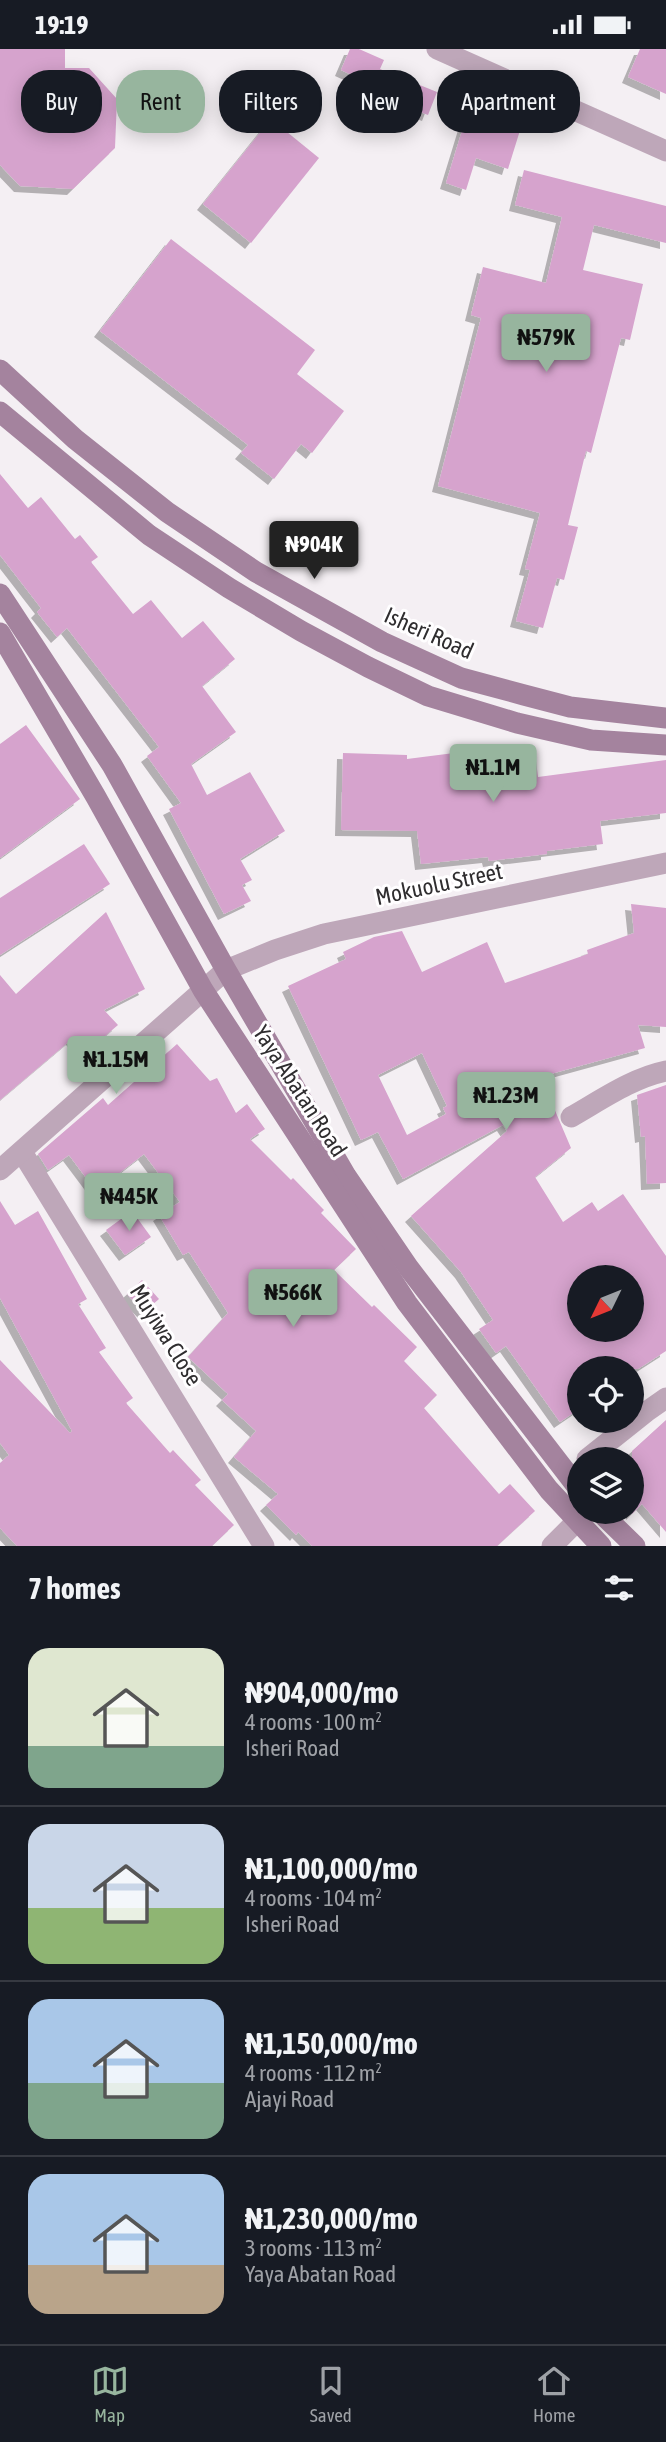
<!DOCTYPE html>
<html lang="en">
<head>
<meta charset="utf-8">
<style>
  :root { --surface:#171b24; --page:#20242c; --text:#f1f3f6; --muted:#9ea1a6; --line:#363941; --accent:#97b59e }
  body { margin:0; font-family:"Asap Condensed",sans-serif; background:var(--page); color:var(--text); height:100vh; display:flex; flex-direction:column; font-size:26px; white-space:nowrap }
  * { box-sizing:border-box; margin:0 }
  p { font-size:23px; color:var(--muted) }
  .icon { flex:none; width:38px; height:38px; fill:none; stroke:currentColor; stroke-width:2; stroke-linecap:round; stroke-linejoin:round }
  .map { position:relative; height:1497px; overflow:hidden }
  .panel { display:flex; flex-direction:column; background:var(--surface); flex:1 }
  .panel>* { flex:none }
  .hud { position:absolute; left:21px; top:21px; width:625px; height:63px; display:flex; gap:14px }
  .needle { width:46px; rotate:227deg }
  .buttons { position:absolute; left:567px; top:1216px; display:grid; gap:14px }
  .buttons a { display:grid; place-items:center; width:77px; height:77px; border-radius:50%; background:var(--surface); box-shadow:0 4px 18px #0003; font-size:35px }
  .price { position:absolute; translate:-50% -60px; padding:0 16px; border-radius:7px; background:var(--accent); color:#111; font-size:23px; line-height:46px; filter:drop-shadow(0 2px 4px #0008) }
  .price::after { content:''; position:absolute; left:50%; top:42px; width:21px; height:16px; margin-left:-10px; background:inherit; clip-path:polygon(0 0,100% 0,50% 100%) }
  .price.on { background:#222; color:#fff }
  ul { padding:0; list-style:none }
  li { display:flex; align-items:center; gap:21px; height:175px; padding:0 28px }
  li+li { border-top:2px solid var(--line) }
  li span { display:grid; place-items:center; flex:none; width:196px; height:140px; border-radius:21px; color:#555 }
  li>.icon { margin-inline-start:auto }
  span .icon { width:84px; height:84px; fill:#fffc; stroke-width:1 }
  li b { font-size:30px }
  h2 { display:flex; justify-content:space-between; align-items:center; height:84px; padding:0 28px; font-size:30px }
  .pill { padding:0 24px; border-radius:28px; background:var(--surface); box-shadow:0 4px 18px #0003; font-size:24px; line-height:63px }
  .pill.on { background:var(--accent); color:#111 }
  .status { display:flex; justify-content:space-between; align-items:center; height:49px; padding:0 35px; background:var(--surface); direction:ltr }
  .status svg { height:19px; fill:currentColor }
  .dock { display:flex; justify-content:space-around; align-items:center; height:98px; border-top:2px solid var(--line); background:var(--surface); font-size:19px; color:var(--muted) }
  .dock a { display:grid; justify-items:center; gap:4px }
  .dock .on { color:var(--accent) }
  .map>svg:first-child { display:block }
  .building { fill:#d6a3cd; fill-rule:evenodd; filter:url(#shadow) }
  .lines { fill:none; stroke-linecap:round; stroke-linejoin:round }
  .street { stroke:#bea7b9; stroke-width:21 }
  .secondary { stroke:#a4839e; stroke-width:21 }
  .labels { text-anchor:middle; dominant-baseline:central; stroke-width:6; stroke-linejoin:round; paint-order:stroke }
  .street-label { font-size:23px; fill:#2f2d2f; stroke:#fffeff }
</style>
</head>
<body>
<div class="status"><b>19:19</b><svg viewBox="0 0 49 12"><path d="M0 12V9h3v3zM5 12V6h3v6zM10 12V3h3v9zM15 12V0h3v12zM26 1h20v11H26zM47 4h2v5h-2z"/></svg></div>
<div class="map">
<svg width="666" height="1497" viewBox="0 0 666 1497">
  <defs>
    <filter id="shadow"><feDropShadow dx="-6" dy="6" stdDeviation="0" flood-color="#0004"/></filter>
  </defs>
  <rect width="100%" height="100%" fill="#f4eff3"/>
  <!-- building -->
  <g class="building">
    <polygon points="0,0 65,0 65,19 89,19 117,50 115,99 73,140 20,137 0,116"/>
    <polygon points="350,0 359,0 384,11 380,20 437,43 428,66 395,53 398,47 341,21"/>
    <polygon points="640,0 666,0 666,45 628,28"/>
    <polygon points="469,59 522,75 508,120 476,109 466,141 446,134"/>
    <polygon points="271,70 319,109 251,194 203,155"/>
    <polygon points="524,121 666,157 666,194 594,176 583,221 643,235 630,291 621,289 591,404 586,402 568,476 578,478 564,531 557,529 543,579 516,572 530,521 525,520 540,464 438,437 481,269 471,266 483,218 546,234 562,168 515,156"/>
    <polygon points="171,190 315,301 297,325 344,362 312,404 301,395 274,430 241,404 248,396 100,282"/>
    <polygon points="0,425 28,459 41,448 75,490 80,486 98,508 91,513 133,565 151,551 182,589 203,572 235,610 202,637 236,683 191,715 207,746 250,723 285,782 240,810 252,831 242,836 251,852 224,865 169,760 181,754 147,707 159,698 67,579 57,588 37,563 41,559 0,506"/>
    <polygon points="26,676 80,750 0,809 0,695"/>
    <polygon points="462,703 464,720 536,712 538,728 666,711 666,764 600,772 603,795 547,802 547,805 489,812 488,808 421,815 417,782 341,781 343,704 407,706 407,710"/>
    <polygon points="84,795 110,835 0,906 0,849"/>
    <path d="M631 855 666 859V978L638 976 645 999 525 1032 528 1047 548 1045 571 1099 535 1128 563 1173 592 1153 598 1162 623 1145 666 1207V1302L638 1320H579V1360L560 1373 506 1297 496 1304 479 1280 493 1271 461 1223 411 1167 507 1082 503 1076 403 1130 378 1083 361 1091 288 937 346 910 343 903 374 888 402 882 422 923 487 893 505 934 588 905 587 901 634 884ZM422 1004 447 1057 443 1059 446 1065 407 1086 378 1026ZM579 1228H632V1281H579Z"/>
    <polygon points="106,863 145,940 104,961 118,976 85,1004 72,990 0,1051 0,926 16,945"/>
    <polygon points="177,995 210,1032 217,1029 236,1064 247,1055 265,1080 250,1090 291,1131 293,1129 324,1161 321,1164 356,1200 334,1221 372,1258 374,1256 417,1298 404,1312 437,1346 424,1359 499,1445 510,1435 535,1462 497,1497 312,1497 298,1483 296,1486 266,1456 278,1445 234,1408 256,1382 222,1351 228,1345 188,1308 228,1264 189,1203 183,1206 159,1166 180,1153 144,1105 96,1142 69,1106 48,1121 38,1105 103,1049 108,1056"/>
    <polygon points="666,1036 666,1134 647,1135 645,1087 641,1088 637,1046"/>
    <polygon points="0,1152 15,1176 38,1162 87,1250 78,1255 106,1299 99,1303 133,1349 126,1354 170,1404 173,1401 201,1431 195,1436 234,1476 212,1497 17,1497 0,1479 0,1414 9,1406 0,1394 0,1311 70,1384 72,1382 0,1249"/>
    <polygon points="132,1162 151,1188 125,1206 106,1181"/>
    <polygon points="142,1231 159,1250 144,1263 127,1245"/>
    <polygon points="666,1371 666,1483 642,1455 632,1465 632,1402"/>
  </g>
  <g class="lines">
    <!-- street -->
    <g class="street">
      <polyline points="437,0 666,102"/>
      <path d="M571 1068C601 1051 632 1029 666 1022"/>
      <polyline points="22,1103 264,1497"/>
      <polyline points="0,1121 226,921 275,901 324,885 666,814"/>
      <polyline points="587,1410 646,1363 666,1349"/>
      <polyline points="552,1497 586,1463"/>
    </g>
    <!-- secondary -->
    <g class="secondary">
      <polyline points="0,321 75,390 167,463 256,523 382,593 461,629 524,646 570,658 666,669"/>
      <polyline points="0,363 149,486 229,539 301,582 368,618 428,647 517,674 591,691 666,696"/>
      <polyline points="0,545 112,716 226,921 346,1127 408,1218 579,1440"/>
      <polyline points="0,584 96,748 203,941 407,1254 549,1441 601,1497"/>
      <polyline points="600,1463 635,1497"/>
    </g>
  </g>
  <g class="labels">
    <!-- street labels -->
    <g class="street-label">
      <text transform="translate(429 584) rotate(24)">Isheri Road</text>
      <text transform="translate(439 835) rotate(-12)">Mokuolu Street</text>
      <text transform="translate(300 1042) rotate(57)">Yaya Abatan Road</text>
      <text transform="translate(166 1286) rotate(58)">Muyiwa Close</text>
    </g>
  </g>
</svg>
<div class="buttons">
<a><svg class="needle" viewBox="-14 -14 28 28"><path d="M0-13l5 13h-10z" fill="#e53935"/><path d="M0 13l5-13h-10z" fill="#9ea1a6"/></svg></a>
<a><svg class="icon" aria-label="locate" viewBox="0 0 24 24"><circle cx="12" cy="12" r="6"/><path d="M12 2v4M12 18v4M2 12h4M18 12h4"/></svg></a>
<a><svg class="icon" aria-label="layers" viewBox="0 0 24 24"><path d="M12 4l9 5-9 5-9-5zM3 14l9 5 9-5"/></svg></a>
</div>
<b class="price" style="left:546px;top:325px">₦579K</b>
<b class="price on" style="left:314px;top:532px">₦904K</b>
<b class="price" style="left:493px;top:755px">₦1.1M</b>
<b class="price" style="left:116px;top:1047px">₦1.15M</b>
<b class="price" style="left:506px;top:1083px">₦1.23M</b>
<b class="price" style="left:129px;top:1184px">₦445K</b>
<b class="price" style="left:293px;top:1280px">₦566K</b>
<div class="hud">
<a class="pill">Buy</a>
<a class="pill on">Rent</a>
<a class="pill">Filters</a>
<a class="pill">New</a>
<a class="pill">Apartment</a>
</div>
</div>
<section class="panel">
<h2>7 homes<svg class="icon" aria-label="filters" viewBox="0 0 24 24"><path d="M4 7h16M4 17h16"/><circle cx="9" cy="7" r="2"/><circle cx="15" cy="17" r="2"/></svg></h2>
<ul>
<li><span style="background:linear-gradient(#dfe7d0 70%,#7fa58c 0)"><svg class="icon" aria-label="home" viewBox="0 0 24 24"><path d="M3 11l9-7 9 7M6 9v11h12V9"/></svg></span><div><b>₦904,000/mo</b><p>4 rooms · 100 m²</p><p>Isheri Road</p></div></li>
<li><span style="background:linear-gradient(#c9d6e8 60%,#8fb573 0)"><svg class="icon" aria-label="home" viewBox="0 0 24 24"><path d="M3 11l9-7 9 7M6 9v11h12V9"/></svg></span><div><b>₦1,100,000/mo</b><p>4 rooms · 104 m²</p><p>Isheri Road</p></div></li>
<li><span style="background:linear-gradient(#a9c7e8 60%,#7fa58c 0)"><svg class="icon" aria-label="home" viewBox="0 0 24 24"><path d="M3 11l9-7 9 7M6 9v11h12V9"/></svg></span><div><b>₦1,150,000/mo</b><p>4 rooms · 112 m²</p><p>Ajayi Road</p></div></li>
<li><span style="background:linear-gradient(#a9c7e8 65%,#b9a48a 0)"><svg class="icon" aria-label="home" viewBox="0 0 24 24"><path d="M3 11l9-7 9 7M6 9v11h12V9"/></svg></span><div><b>₦1,230,000/mo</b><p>3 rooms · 113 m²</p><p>Yaya Abatan Road</p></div></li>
</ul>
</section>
<nav class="dock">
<a class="on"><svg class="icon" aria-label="map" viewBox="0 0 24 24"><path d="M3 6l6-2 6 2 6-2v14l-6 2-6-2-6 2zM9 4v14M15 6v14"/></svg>Map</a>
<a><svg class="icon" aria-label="saved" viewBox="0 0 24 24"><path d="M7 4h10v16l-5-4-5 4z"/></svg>Saved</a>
<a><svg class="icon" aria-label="home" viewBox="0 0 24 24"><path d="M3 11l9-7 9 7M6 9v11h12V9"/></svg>Home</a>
</nav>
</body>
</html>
